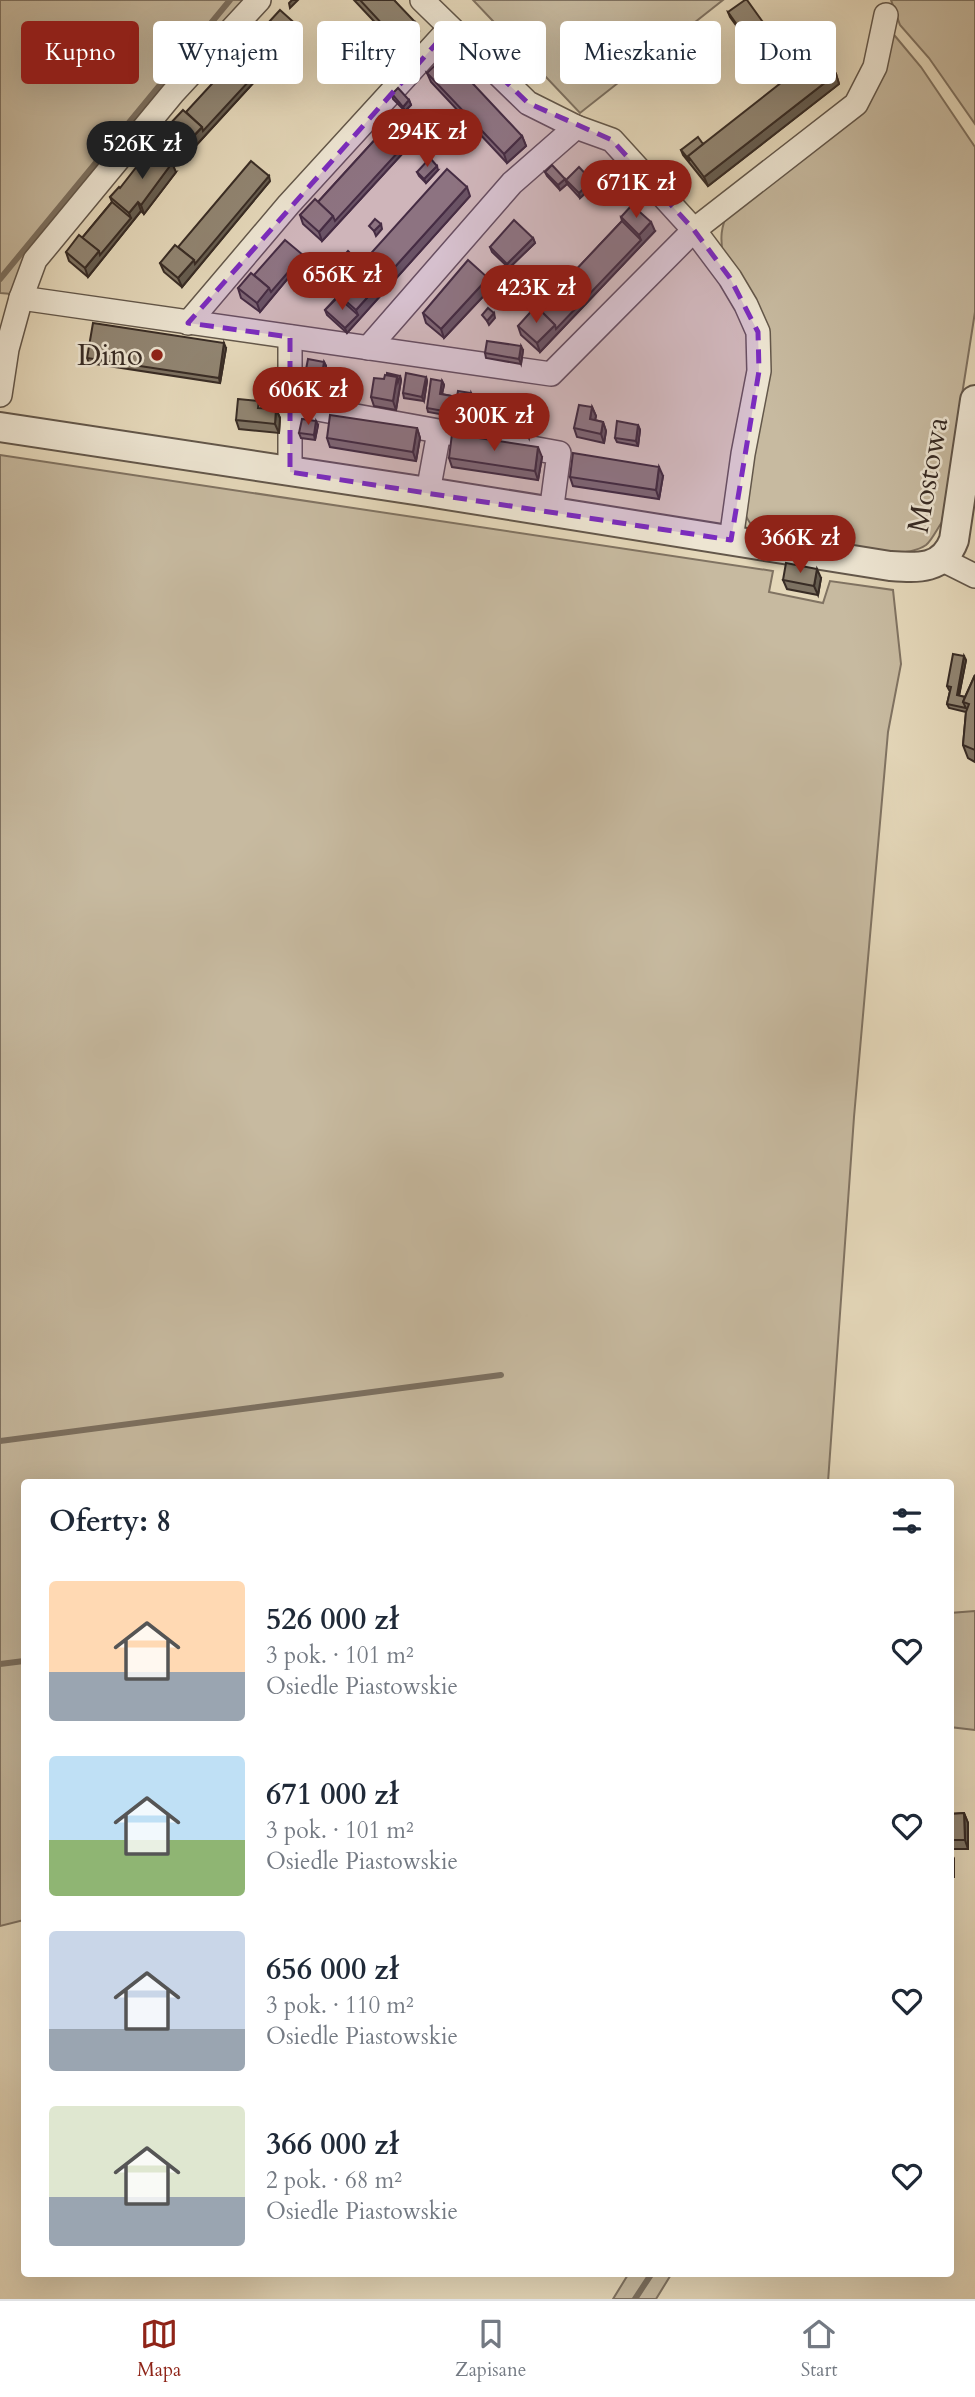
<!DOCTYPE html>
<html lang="pl">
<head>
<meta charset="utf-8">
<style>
  :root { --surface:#fff; --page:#f6f6f7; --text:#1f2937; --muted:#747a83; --line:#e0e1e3; --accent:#8f2418 }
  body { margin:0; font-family:Cardo,serif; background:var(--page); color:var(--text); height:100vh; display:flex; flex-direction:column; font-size:26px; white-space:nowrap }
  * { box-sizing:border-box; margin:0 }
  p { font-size:23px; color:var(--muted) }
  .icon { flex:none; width:38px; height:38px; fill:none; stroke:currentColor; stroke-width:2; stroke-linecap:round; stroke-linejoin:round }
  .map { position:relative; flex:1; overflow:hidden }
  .panel { position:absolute; left:21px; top:1479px; width:933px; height:798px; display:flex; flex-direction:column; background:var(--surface); border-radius:7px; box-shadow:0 7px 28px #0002 }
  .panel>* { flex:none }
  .top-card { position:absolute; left:21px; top:21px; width:934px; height:63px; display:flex; gap:14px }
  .price { position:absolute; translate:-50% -60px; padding:0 16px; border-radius:24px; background:var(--accent); color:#fff; font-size:23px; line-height:46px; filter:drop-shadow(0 2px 4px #0008) }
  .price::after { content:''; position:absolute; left:50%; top:42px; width:21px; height:16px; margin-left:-10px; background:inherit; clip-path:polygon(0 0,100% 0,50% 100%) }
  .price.on { background:#222; color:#fff }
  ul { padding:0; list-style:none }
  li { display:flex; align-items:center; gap:21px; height:175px; padding:0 28px }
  li span { display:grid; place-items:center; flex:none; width:196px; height:140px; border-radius:7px; color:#555 }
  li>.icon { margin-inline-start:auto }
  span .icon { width:84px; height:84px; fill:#fffc; stroke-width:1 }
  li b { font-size:30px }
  h2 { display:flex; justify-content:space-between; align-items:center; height:84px; padding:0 28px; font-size:30px }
  .pill { padding:0 24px; border-radius:7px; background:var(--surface); box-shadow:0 7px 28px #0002; font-size:24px; line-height:63px }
  .pill.on { background:var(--accent); color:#fff }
  .dock { display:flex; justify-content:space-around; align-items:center; height:98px; border-top:2px solid var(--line); background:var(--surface); font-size:19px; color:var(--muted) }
  .dock a { display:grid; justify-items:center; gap:4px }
  .dock .on { color:var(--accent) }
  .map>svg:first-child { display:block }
  .green { fill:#c7baa0; stroke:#807362; stroke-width:2 }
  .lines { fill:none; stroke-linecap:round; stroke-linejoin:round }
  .stream { stroke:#7c7060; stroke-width:6 }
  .minor-casing { stroke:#63574a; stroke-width:26 }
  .tertiary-casing { stroke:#63574a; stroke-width:32 }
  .minor { stroke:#ede5d2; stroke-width:23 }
  .tertiary { stroke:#ede5d2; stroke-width:28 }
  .wall { fill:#7d7262; stroke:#382c25; stroke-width:2 }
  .shaded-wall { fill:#665d50; stroke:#382c25; stroke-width:2 }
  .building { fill:#918572; stroke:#382c25; stroke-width:2 }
  .marked { fill:#7b2cbf; fill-opacity:0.2; stroke:#7b2cbf; stroke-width:5; stroke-dasharray:14 9; stroke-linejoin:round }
  .poi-dot { fill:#8f2418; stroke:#ede5d2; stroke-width:2.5 }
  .labels { text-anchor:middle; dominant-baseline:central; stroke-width:5; stroke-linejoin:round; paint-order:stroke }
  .poi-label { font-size:30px; fill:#382c25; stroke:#ede5d2; text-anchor:end }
  .street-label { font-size:30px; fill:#382c25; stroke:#ede5d2 }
</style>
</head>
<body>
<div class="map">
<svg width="975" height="2299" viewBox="0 0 975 2299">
  <rect width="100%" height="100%" fill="#e4d7b9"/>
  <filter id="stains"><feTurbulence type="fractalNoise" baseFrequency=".00286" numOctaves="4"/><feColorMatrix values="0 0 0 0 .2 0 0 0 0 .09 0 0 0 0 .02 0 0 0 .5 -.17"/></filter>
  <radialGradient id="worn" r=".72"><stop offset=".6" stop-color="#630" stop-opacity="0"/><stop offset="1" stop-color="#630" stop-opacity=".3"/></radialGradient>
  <!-- green -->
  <g class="green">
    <polygon points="0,0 245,0 12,294 0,293"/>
    <polygon points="473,0 723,0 580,113"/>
    <polygon points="891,0 975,0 975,124 929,58 900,25"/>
    <path d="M890 30 921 67 975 147V312L942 522C937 529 932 540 926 545 898 565 803 542 768 537 755 530 749 525 744 511L768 358 723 254C720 238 721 227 728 212L869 102Z"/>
    <polygon points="0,455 773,571 769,592 823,603 830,581 893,590 901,664 888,732 854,1117 828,1482 24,1482 24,1920 0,1926"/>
    <polygon points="975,1611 975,1730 950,1727 950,1613"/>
    <polygon points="629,2273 672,2273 656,2299 613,2299"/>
  </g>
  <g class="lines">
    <!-- stream -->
    <g class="stream">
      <polyline points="0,279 230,0"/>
      <polyline points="0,1441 501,1375"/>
      <polyline points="0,1664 24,1661"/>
      <polyline points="635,2299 652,2273"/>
    </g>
    <defs>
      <g id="minor">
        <polyline points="422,0 528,103 576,127 612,140 694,230 730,278 746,305 758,332 759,371 743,454 731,540"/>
        <polyline points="21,298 551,374 694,230 856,104 875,67 886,15"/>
        <polyline points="188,323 289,204 450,28"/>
        <polyline points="290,337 290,472"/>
        <polyline points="368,348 512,183 576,127"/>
        <polyline points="0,395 7,349 21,298 35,260 173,93 259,0"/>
        <polyline points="290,404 559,453 551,513"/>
        <polyline points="428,492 439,432"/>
        <polyline points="941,559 975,576"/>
      </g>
      <path id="tertiary" d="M0 427 428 492 890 566C918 568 943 570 954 540L975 400"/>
    </defs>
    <!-- minor casing -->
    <use href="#minor" class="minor-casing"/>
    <!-- tertiary casing -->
    <use href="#tertiary" class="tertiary-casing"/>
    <!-- minor -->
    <use href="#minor" class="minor"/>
    <!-- tertiary -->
    <use href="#tertiary" class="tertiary"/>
  </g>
  <!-- wall -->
  <g class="wall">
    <polygon points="354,0 394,0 419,31 400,49"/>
    <polygon points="728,12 767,30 749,43 730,17"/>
    <polygon points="301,31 190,152 171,135 168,126"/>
    <polygon points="427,73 522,136 526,146 507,163 431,82"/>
    <polygon points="836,74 839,84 708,186 683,155 681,150 703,144"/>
    <polygon points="392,94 409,100 411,105 405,111 393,99"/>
    <polygon points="379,129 414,141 322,241 303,224 300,215 318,202 381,133"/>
    <polygon points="438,170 426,183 419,176 417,172"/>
    <polygon points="176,172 144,214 141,211 88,277 69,261 66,252 82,238 112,202 110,197 120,188"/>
    <polygon points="545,172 565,179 567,184 560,190 547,176"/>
    <polygon points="566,180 592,181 594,185 580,198 568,185"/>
    <polygon points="270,181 182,287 164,272 160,263"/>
    <polygon points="470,196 347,333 327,315 325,310 336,298 334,296 330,287 346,281"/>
    <polygon points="621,217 655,231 540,352 521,335 518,326 539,309 622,221"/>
    <polygon points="533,238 535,243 509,268 492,252 490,247"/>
    <polygon points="303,255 304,259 260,312 241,298 238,288 254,275"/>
    <polygon points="492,287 444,338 426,323 423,313"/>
    <polygon points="226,348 220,383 89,363 87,358"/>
    <polygon points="523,350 521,364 486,358 485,353"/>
    <polygon points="324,362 326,366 322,392 305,389 303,385"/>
    <polygon points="400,376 401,380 396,410 374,406 371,397 384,379"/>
    <polygon points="426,377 427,381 424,401 404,398 403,393"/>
    <polygon points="442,381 444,385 442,394 452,396 453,401 451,416 428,412 427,408"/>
    <polygon points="473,398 467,427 455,425 453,420"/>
    <polygon points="490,398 491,403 486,429 474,426 472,422"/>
    <polygon points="592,407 596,416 595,420 603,422 606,431 604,443 577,437 574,428"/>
    <polygon points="262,408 276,409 280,418 279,433 239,429 236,420"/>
    <polygon points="500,412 501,417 499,431 493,430 491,425"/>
    <polygon points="530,416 532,420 529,438 506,434 505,430"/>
    <polygon points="318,425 315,440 301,438 299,433"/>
    <polygon points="638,425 640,430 638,446 617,442 615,438"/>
    <polygon points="417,428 420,438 416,461 330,447 327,438"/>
    <polygon points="542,457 538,480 452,467 449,458"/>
    <polygon points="663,476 659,499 573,486 570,477"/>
    <polygon points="821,578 818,595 787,589 783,580"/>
    <polygon points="966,660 959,696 965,697 975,675 975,762 968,758 963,745 966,712 949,708 947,704 950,691 949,690 947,686"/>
    <polygon points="964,1813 968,1823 968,1849 950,1849 950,1814"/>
    <polygon points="950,1850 954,1859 954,1877 950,1877"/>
  </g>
  <!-- shaded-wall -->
  <g class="shaded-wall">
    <polygon points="292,0 298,0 290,8 289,3"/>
    <polygon points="415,22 419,31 400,49 397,40"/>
    <polygon points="765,25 767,30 749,43 747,39"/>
    <polygon points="299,27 301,31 190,152 187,143"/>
    <polygon points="836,74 839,84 708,186 704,177"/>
    <polygon points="409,100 411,105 405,111 403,107"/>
    <polygon points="410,132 414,141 322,241 319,232 333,216 400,150 398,145"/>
    <polygon points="522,136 526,146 507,163 504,154"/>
    <polygon points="172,163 176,172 144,214 141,205"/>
    <polygon points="437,166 438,170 426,183 424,179"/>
    <polygon points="269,176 270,181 182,287 178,278"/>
    <polygon points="565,179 567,184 560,190 558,185"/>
    <polygon points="592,181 594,185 580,198 579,193"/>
    <polygon points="467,187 470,196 347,333 345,328 358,315 356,310"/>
    <polygon points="138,202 141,211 88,277 85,268 99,251 131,218 129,213"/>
    <polygon points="651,222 655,231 540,352 537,343 641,240 639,235"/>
    <polygon points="381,224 382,229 376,236 374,231"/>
    <polygon points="533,238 535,243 509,268 507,264"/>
    <polygon points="303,255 304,259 260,312 257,303 269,288"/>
    <polygon points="353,256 355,261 345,272 343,267"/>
    <polygon points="488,278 492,287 444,338 441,329"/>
    <polygon points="508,298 509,303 505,308 503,303"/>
    <polygon points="494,313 495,318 489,325 487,321"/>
    <polygon points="224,343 226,348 220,383 219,378"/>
    <polygon points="521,346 523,350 521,364 519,359"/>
    <polygon points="324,362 326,366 322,392 320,388"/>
    <polygon points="400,376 401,380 396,410 393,401 397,377"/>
    <polygon points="426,377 427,381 424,401 422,397"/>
    <polygon points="442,381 444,385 441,398 440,394"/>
    <polygon points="471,393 473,398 467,427 465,422"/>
    <polygon points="452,396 453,401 451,416 449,412"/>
    <polygon points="490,398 491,403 486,429 484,424"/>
    <polygon points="592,407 596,416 593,428 590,419"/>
    <polygon points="276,409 280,418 279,433 275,424"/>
    <polygon points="500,412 501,417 499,431 497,426"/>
    <polygon points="530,416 532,420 529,438 527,433"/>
    <polygon points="316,421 318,425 315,440 314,435"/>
    <polygon points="603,422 606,431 604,443 601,434"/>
    <polygon points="638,425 640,430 638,446 636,441"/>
    <polygon points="417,428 420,438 416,461 413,452"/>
    <polygon points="538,447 542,457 538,480 535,471"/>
    <polygon points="659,467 663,476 659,499 656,490"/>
    <polygon points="817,569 821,578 818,595 814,586"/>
    <polygon points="964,656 966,660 958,700 957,695"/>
    <polygon points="964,1813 968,1823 968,1849 965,1840"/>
    <polygon points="950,1850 954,1859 954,1877 951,1868"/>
  </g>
  <!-- building -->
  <g class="building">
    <polygon points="360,0 394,0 415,22 397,40"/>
    <polygon points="745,0 747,0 765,25 747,39 728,12"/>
    <polygon points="280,10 299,27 203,131 202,127 186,112"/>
    <polygon points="819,53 836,74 704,177 688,156"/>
    <polygon points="446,55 522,136 504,154 427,73"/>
    <polygon points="398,88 409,100 403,107 392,94"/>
    <polygon points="183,110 202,127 187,143 168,126"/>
    <polygon points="392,115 410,132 398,145 379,129"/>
    <polygon points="381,133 400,150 335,221 333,216 318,202"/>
    <polygon points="698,137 703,144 688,156 690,161 681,150"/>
    <polygon points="152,147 172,163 141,205 138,202 129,213 110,197 119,187 120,188"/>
    <polygon points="430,158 437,166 424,179 417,172"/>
    <polygon points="251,161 269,176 195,264 194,260 178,247"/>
    <polygon points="552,165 565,179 558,185 545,172"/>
    <polygon points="579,167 592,181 579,193 566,180"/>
    <polygon points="447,169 467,187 356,310 330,287 340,276 346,281"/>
    <polygon points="315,199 333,216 319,232 300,215"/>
    <polygon points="112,202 131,218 100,255 99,251 82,238"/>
    <polygon points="632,205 651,222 639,235 621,217"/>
    <polygon points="375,219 381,224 374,231 369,226"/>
    <polygon points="514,220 533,238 507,264 490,247"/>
    <polygon points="622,221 641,240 556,329 555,325 539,309"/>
    <polygon points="79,235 99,251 85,268 66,252"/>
    <polygon points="285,240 303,255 271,292 269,288 254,275"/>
    <polygon points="175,245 194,260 178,278 160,263"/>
    <polygon points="348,251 353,256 343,267 338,262"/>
    <polygon points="468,260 488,278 441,329 423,313"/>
    <polygon points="251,273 269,288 257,303 238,288"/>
    <polygon points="501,293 508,298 503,303 497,297"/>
    <polygon points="338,297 358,315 345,328 325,310"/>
    <polygon points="536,306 555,325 537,343 518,326"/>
    <polygon points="488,308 494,313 487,321 482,315"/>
    <polygon points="93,323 224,343 219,378 87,358"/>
    <polygon points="487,341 521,346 519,359 485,353"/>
    <polygon points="308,359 324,362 320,388 303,385"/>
    <polygon points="387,373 400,376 398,382 397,377 387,375"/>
    <polygon points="406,373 426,377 422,397 403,393"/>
    <polygon points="385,375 397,377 393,401 371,397 374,378 384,379"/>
    <polygon points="431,379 442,381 440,394 452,396 449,412 427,408"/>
    <polygon points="458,391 471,393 465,422 453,420"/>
    <polygon points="478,396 490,398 484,424 472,422"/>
    <polygon points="238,399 259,401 258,408 276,409 275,424 236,420"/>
    <polygon points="579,405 592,407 590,419 603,422 601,434 574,428"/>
    <polygon points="493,411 500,412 497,426 491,425"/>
    <polygon points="507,411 530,416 527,433 505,430"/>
    <polygon points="330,415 417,428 413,452 327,438"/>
    <polygon points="302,419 316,421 314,435 299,433"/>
    <polygon points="617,421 638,425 636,441 615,438"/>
    <polygon points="452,434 538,447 535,471 449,458"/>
    <polygon points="573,453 659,467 656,490 570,477"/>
    <polygon points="786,563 817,569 814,586 783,580"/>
    <polygon points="953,654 964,656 957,695 965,697 963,702 966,708 947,704 951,687 947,686"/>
    <polygon points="975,675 975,750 963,745 966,712 969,704 963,702"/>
    <polygon points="964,1813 965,1840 950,1840 950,1814"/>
  </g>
  <!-- marked area -->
  <path class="marked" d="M450 28 528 103 612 140 694 230 730 278 758 332 759 371 731 540 290 472V337L188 323Z"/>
  <!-- markers -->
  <circle class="poi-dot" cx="157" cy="355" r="7"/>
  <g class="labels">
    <!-- poi labels -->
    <g class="poi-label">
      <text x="143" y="355">Dino</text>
    </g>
    <!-- street labels -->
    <g class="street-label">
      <text transform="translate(928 475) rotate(-80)">Mostowa</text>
    </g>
  </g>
  <rect width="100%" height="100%" filter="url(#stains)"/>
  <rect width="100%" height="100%" fill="url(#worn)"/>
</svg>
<b class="price" style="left:427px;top:169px">294K zł</b>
<b class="price on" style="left:142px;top:181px">526K zł</b>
<b class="price" style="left:636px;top:220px">671K zł</b>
<b class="price" style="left:342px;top:312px">656K zł</b>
<b class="price" style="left:536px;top:325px">423K zł</b>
<b class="price" style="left:308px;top:427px">606K zł</b>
<b class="price" style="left:494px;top:453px">300K zł</b>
<b class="price" style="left:800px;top:575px">366K zł</b>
<div class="top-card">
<a class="pill on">Kupno</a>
<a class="pill">Wynajem</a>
<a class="pill">Filtry</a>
<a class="pill">Nowe</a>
<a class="pill">Mieszkanie</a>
<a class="pill">Dom</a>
</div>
<section class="panel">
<h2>Oferty: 8<svg class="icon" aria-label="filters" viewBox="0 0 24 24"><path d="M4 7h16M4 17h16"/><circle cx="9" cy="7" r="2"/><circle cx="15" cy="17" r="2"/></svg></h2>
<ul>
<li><span style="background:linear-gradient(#ffd9b3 65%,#9aa5b1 0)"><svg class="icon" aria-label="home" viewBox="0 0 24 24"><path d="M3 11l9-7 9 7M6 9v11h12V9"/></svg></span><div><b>526 000 zł</b><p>3 pok. · 101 m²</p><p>Osiedle Piastowskie</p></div><svg class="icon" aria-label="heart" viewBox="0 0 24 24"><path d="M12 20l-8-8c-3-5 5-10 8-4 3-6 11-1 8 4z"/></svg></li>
<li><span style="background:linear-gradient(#bfe0f5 60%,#8fb573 0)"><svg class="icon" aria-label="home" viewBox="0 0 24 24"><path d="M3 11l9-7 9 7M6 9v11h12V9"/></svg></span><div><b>671 000 zł</b><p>3 pok. · 101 m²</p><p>Osiedle Piastowskie</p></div><svg class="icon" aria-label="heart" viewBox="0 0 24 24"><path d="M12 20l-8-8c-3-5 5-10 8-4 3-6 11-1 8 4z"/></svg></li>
<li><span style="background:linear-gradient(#c9d6e8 70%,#9aa5b1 0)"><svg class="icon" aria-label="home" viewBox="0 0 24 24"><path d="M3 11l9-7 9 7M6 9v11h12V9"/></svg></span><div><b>656 000 zł</b><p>3 pok. · 110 m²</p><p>Osiedle Piastowskie</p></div><svg class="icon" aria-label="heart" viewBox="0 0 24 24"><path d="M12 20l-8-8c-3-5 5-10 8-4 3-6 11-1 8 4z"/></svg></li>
<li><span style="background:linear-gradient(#dfe7d0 65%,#9aa5b1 0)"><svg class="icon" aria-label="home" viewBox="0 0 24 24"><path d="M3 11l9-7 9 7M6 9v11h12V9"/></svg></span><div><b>366 000 zł</b><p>2 pok. · 68 m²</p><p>Osiedle Piastowskie</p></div><svg class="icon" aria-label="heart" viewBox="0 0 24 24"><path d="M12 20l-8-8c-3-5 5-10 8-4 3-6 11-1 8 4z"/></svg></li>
</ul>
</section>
</div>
<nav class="dock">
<a class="on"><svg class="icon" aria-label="map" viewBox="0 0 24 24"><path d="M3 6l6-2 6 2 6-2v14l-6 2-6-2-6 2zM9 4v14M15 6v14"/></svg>Mapa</a>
<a><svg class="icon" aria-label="saved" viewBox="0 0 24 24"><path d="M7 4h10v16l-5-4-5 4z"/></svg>Zapisane</a>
<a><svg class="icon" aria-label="home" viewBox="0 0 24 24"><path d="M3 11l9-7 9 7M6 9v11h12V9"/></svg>Start</a>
</nav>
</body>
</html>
